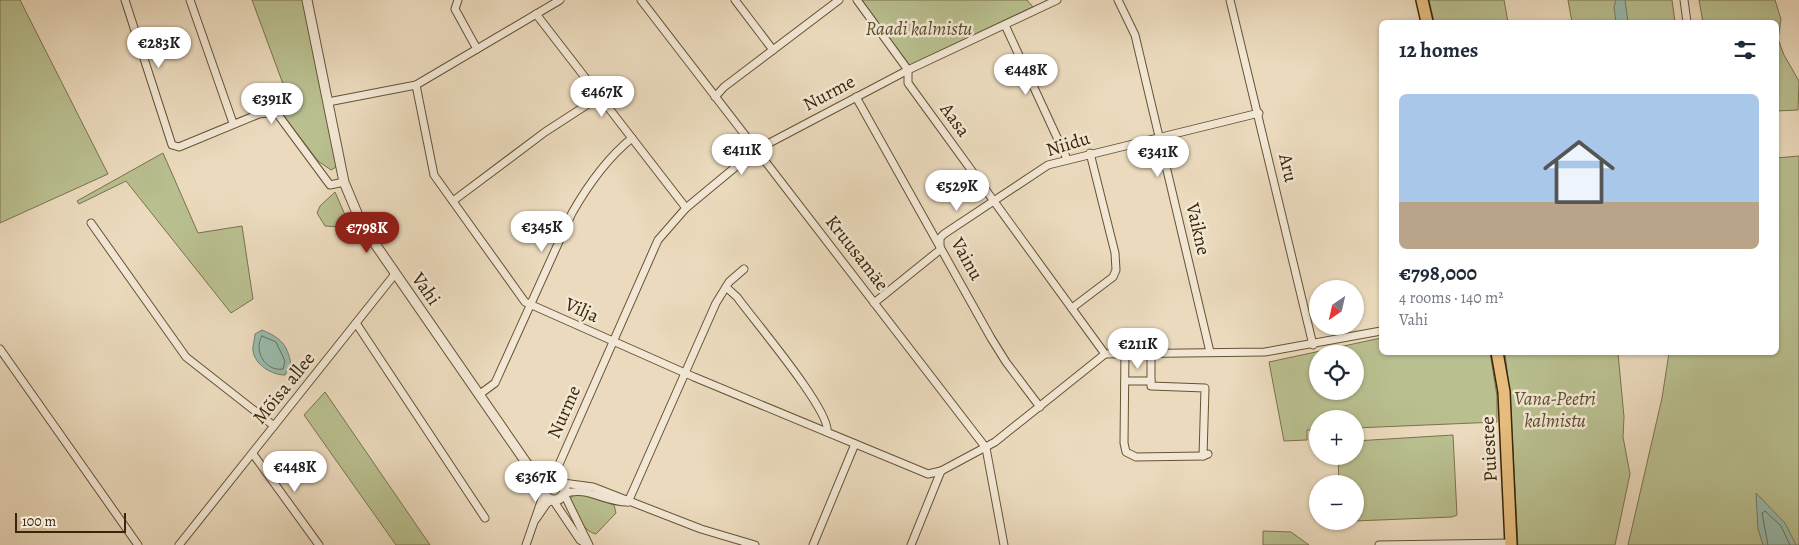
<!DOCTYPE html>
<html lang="en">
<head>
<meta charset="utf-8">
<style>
  :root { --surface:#fff; --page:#f2f2f3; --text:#1f2937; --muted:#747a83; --line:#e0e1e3; --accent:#8f2418 }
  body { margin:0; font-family:Alegreya,serif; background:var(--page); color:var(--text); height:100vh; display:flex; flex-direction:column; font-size:19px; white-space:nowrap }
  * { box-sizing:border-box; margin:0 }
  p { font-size:16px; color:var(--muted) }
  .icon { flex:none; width:28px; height:28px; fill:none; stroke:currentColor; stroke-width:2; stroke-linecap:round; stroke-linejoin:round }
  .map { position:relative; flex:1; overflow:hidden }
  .sheet { position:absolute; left:1379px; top:20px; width:400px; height:335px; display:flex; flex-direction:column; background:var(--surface); border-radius:8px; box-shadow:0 1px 4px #0004 }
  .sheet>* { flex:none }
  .needle { width:32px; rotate:214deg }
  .tools { position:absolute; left:1309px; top:280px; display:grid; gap:10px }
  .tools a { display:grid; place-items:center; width:55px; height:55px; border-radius:50%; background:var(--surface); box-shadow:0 1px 4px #0004; font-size:25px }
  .scale { position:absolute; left:15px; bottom:12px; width:111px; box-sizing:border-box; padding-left:5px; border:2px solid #3a2508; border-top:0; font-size:14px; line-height:18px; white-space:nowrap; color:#3a2508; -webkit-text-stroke:4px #f2e7d4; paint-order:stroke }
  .price { position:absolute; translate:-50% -42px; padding:0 11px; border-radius:18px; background:#fff; color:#222; font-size:16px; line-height:32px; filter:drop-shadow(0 1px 2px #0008) }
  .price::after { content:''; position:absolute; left:50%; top:30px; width:15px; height:11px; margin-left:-8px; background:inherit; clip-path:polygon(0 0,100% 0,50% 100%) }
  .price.active { background:var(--accent); color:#fff }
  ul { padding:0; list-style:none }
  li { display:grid; align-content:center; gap:10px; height:265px; padding:0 20px }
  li+li { border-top:1px solid var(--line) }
  li span { display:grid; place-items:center; height:155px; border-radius:8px; color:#555 }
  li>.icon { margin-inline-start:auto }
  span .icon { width:90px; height:90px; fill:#fffc; stroke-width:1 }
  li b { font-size:21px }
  h2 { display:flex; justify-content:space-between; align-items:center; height:60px; padding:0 20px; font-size:21px }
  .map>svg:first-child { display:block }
  .green { fill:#b9bf8f; stroke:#7a724c; fill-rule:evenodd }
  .water { fill:#99bbac; stroke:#737f6a }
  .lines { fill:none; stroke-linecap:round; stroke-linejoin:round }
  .shore { stroke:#6a705a; stroke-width:1 }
  .minor-casing { stroke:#665235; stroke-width:9 }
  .tertiary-casing { stroke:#665235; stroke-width:11 }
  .trunk-casing { stroke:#3a2508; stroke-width:14 }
  .minor { stroke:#f2e7d4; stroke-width:7 }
  .tertiary { stroke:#f2e7d4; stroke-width:9 }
  .trunk { stroke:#e6bd7e; stroke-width:11 }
  .labels { text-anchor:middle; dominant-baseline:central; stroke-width:5; stroke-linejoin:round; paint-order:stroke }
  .park-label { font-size:19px; font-style:italic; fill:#5a4c2a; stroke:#f2e7d4 }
  .street-label { font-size:19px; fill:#3a2508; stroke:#f2e7d4 }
</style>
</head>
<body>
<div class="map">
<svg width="1799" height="545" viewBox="0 0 1799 545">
  <rect width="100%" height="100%" fill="#ebdabd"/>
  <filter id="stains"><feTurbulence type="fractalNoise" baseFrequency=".004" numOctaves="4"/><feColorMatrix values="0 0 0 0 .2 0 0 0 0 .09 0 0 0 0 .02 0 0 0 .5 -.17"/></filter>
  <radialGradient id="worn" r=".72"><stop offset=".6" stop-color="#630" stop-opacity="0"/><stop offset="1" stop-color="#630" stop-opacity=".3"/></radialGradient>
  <!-- green -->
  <g class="green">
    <polygon points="0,0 20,0 108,174 0,223"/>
    <polygon points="252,0 304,0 336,160 336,167 331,170 318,161 271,99 286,92"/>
    <polygon points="862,0 1027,0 1033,7 910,66"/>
    <polygon points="1429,0 1504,0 1508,22 1434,22"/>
    <polygon points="1568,0 1672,0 1675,22 1572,22"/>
    <polygon points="1699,0 1775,0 1781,19 1778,39 1784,55 1799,81 1798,110 1776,111 1776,22 1703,22"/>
    <polygon points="163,153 198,233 242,226 253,299 231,313 126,181 79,204 77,201"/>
    <polygon points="1799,156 1799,545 1628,545 1662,398 1669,353 1776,352 1776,158"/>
    <polygon points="335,192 349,224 339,227 325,226 317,213 320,206"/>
    <path d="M1381 338V352L1490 353 1497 396V422L1355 428V419H1318L1317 430H1307V440L1284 441 1269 362ZM1318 354H1355V391H1318Z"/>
    <polygon points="1505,353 1618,353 1624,417 1623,437 1630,474 1615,545 1518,545 1510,397"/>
    <polygon points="325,392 430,545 396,545 304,415"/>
    <polygon points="1453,435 1457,515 1452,517 1355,521 1355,484 1339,484 1338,456 1355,456 1355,441"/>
    <path d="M577 493 614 505 616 513 596 534C583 532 574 510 570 498Z"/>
    <polygon points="1263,531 1291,532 1309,545 1263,545"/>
  </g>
  <!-- water -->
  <g class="water">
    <polygon points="1616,0 1625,0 1628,22 1616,22 1614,7"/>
    <path d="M262 330C281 338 287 344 291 364L285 375C272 375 255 365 253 351 252 346 255 340 255 334Z"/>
    <polygon points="1756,493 1785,523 1796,545 1763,545 1758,529"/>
  </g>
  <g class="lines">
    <!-- shore -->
    <g class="shore">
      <path d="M262 336 276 342 285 361 283 369C265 372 253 350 262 336Z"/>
      <polyline points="1768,545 1762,513 1765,511 1781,526 1790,545"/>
    </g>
    <defs>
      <g id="minor">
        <polyline points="125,0 172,145 179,147 259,114 276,112 330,185 344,182"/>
        <polyline points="190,0 233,123"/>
        <polyline points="458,0 455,9 477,49"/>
        <polyline points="641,0 986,448 1004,545"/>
        <polyline points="735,0 773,50"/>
        <polyline points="857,0 908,70 908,83 1105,354"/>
        <polyline points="1118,0 1135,35 1210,352"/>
        <polyline points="1230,0 1313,345"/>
        <polyline points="1684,0 1687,22"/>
        <polyline points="536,14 686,208"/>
        <polyline points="1005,25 1067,159"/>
        <polyline points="416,85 434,175 525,302 694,377 928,474 941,471"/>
        <polyline points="715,97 724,87 839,0"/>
        <polyline points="856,97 991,338 1006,362 1040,407"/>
        <polyline points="328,102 416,85 560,0"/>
        <polyline points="453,201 545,132 599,97"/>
        <polyline points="91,223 186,357 274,426"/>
        <path d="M726 287 737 297C752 318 832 412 827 432"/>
        <polyline points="874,303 936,253 940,250 940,238 944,234 1048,165 1259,113"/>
        <polyline points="1072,308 1113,277 1116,270 1115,253 1090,153"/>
        <polyline points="356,323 485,518"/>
        <polyline points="0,349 138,545"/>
        <polyline points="1125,352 1124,443 1126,452 1136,457 1203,456"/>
        <polyline points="1151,352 1151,386 1205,388 1203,456 1208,454"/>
        <polyline points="1125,381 1151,381"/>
        <path d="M480 394 495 383 572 213C588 185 606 159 632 138"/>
        <polyline points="253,454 319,545"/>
        <polyline points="553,478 658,240 686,208 756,150 908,70 1057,0"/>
        <polyline points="563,483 593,487 701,529 755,545"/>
        <polyline points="628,502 716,303 729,282 744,269"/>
        <polyline points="536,519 547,503 553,500 580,540 588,545"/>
        <polyline points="179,545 395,274"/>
        <polyline points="526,545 544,493"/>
        <path d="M589 545 564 494C586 485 606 503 628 502"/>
        <polyline points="813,545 855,444"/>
        <polyline points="911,545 941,471 995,442 1105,354 1265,352 1381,331"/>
        <polyline points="1379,545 1511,543"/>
      </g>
      <g id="tertiary">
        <polyline points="307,0 344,182 362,225 543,487"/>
        <circle cx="554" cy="489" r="11"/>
      </g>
      <g id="trunk">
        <polyline points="1422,0 1427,22"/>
        <polyline points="1497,352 1504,392 1511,545"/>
      </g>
    </defs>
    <!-- minor casing -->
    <use href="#minor" class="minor-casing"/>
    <!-- tertiary casing -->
    <use href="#tertiary" class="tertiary-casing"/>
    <!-- trunk casing -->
    <use href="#trunk" class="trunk-casing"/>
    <!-- minor -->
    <use href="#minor" class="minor"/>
    <!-- tertiary -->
    <use href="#tertiary" class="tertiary"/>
    <!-- trunk -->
    <use href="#trunk" class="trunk"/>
  </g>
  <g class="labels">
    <!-- park labels -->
    <g class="park-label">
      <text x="919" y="29">Raadi kalmistu</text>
      <text x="1555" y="399">Vana-Peetri<tspan x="1555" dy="22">kalmistu</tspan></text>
    </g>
    <!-- street labels -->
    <g class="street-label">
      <text transform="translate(829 93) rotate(-28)">Nurme</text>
      <text transform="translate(955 120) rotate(54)">Aasa</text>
      <text transform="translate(1068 144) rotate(-17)">Niidu</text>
      <text transform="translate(1288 168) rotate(77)">Aru</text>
      <text transform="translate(1198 229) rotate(77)">Vaikne</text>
      <text transform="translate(857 253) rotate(52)">Kruusamäe</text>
      <text transform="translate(967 259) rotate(61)">Vainu</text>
      <text transform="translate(426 289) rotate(55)">Vahi</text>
      <text transform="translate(582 310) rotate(24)">Vilja</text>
      <text transform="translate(284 388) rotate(-51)">Mõisa allee</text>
      <text transform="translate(564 412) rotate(-66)">Nurme</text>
      <text transform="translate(1489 449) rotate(-93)">Puiestee</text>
    </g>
  </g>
  <rect width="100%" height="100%" filter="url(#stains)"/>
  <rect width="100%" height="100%" fill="url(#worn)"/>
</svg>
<div class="tools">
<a><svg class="needle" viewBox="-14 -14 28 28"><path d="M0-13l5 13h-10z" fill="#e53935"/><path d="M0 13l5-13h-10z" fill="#747a83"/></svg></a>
<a><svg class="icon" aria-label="locate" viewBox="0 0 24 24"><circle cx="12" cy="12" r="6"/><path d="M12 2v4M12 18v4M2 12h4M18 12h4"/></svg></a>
<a>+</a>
<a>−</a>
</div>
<div class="scale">100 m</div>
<b class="price" style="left:159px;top:69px">€283K</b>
<b class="price" style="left:1026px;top:96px">€448K</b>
<b class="price" style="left:602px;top:118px">€467K</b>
<b class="price" style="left:272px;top:125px">€391K</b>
<b class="price" style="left:742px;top:176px">€411K</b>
<b class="price" style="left:1158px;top:178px">€341K</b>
<b class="price" style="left:957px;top:212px">€529K</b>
<b class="price" style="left:542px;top:253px">€345K</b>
<b class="price active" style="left:367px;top:254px">€798K</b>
<b class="price" style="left:1138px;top:370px">€211K</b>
<b class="price" style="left:295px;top:493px">€448K</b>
<b class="price" style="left:536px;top:503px">€367K</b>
<section class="sheet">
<h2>12 homes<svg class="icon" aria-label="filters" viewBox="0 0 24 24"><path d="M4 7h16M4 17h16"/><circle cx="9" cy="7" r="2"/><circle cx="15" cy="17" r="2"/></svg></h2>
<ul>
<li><span style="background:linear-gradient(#a9c7e8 70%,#b9a48a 0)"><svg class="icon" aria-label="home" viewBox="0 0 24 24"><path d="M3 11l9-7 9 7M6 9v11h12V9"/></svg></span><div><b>€798,000</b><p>4 rooms · 140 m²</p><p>Vahi</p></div></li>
</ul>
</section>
</div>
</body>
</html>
